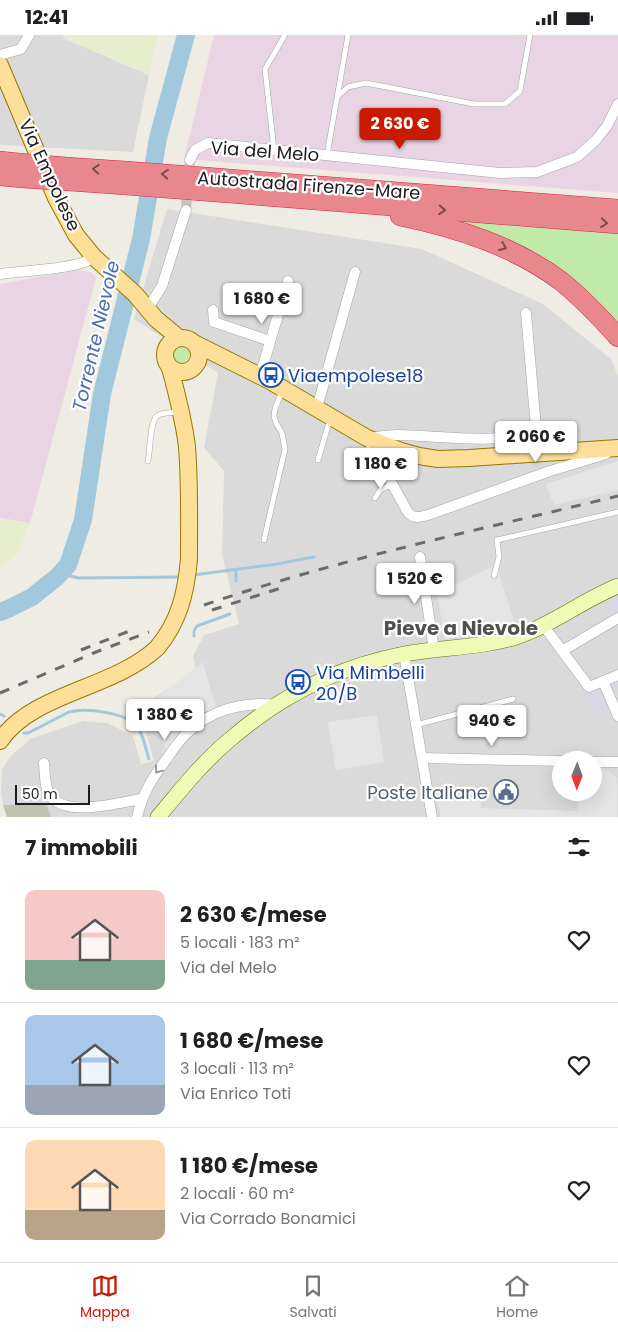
<!DOCTYPE html>
<html lang="it">
<head>
<meta charset="utf-8">
<style>
  :root { --surface:#fff; --page:#f2f2f2; --text:#202124; --muted:#757577; --line:#e0e0e0; --accent:#ca1a00 }
  body { margin:0; font-family:Poppins,sans-serif; background:var(--page); color:var(--text); height:100vh; display:flex; flex-direction:column; font-size:19px; white-space:nowrap }
  * { box-sizing:border-box; margin:0 }
  p { font-size:16px; color:var(--muted) }
  .icon { flex:none; width:28px; height:28px; fill:none; stroke:currentColor; stroke-width:2; stroke-linecap:round; stroke-linejoin:round }
  .map { position:relative; height:782px; overflow:hidden }
  .drawer { display:flex; flex-direction:column; background:var(--surface); flex:1 }
  .drawer>* { flex:none }
  .needle { width:32px; rotate:181deg }
  .buttons { position:absolute; left:552px; top:716px; display:grid; gap:10px }
  .buttons a { display:grid; place-items:center; width:50px; height:50px; border-radius:50%; background:var(--surface); box-shadow:0 5px 20px #0002; font-size:25px }
  .scale { position:absolute; left:15px; bottom:12px; width:75px; box-sizing:border-box; padding-left:5px; border:2px solid #1d1d1d; border-top:0; font-size:14px; line-height:18px; white-space:nowrap; color:#1d1d1d; -webkit-text-stroke:4px #fff; paint-order:stroke }
  .price { position:absolute; translate:-50% -42px; padding:0 11px; border-radius:5px; background:#fff; color:#222; font-size:16px; line-height:32px; filter:drop-shadow(0 1px 2px #0008) }
  .price::after { content:''; position:absolute; left:50%; top:30px; width:15px; height:11px; margin-left:-8px; background:inherit; clip-path:polygon(0 0,100% 0,50% 100%) }
  .price.active { background:var(--accent); color:#fff }
  ul { padding:0; list-style:none }
  li { display:flex; align-items:center; gap:15px; height:125px; padding:0 25px }
  li+li { border-top:1px solid var(--line) }
  li span { display:grid; place-items:center; flex:none; width:140px; height:100px; border-radius:10px; color:#555 }
  li>.icon { margin-inline-start:auto }
  span .icon { width:60px; height:60px; fill:#fffc; stroke-width:1 }
  li b { font-size:21px }
  h2 { display:flex; justify-content:space-between; align-items:center; height:60px; padding:0 25px; font-size:21px }
  .status { display:flex; justify-content:space-between; align-items:center; height:35px; padding:0 25px; background:var(--surface); direction:ltr }
  .status svg { height:14px; fill:currentColor }
  .tab-bar { display:flex; justify-content:space-around; align-items:center; height:70px; border-top:1px solid var(--line); background:var(--surface); font-size:14px; color:var(--muted) }
  .tab-bar a { display:grid; justify-items:center; gap:2px }
  .tab-bar .active { color:var(--accent) }
  .map>svg:first-child { display:block }
  .residential { fill:#dbdada; fill-rule:evenodd }
  .industrial { fill:#e8d4e2 }
  .construction { fill:#c0c3ae }
  .farmland { fill:#e7eecd }
  .grass { fill:#c0eaa7 }
  .parking { fill:#e5e5e5 }
  .plaza { fill:#d9d7e4 }
  .lines { fill:none; stroke-linecap:round; stroke-linejoin:round }
  .stream { stroke:#a2c8dd; stroke-width:3 }
  .river { stroke:#a2c8dd; stroke-width:18 }
  .street-tunnel { stroke:#c5c3bb; stroke-width:10; stroke-dasharray:10 5; stroke-linecap:butt }
  .lane-casing { stroke:#a4a4a4; stroke-width:6 }
  .street-casing { stroke:#a4a4a4; stroke-width:11 }
  .secondary-casing { stroke:#5a7503; stroke-width:16 }
  .primary-casing { stroke:#967700; stroke-width:18 }
  .highway-casing { stroke:#db2149; stroke-width:20 }
  .lane { stroke:#fff; stroke-width:5 }
  .street { stroke:#fff; stroke-width:10 }
  .secondary { stroke:#eefab5; stroke-width:15 }
  .primary { stroke:#fddf99; stroke-width:16 }
  .highway { stroke:#e8888e; stroke-width:19 }
  .rail { stroke:#6b6b6b; stroke-width:3; stroke-dasharray:10 10; stroke-linecap:butt }
  .primary-bridge-casing { stroke:#967700; stroke-width:18; stroke-linecap:butt }
  .highway-bridge-casing { stroke:#db2149; stroke-width:20; stroke-linecap:butt }
  .primary-bridge { stroke:#fddf99; stroke-width:16 }
  .highway-bridge { stroke:#e8888e; stroke-width:19 }
  .oneway { stroke:#784d50 }
  .oneway2 { stroke:#999 }
  .labels { text-anchor:middle; dominant-baseline:central; stroke-width:4.5; stroke-linejoin:round; paint-order:stroke }
  .street-label { font-size:18px; fill:#1d1d1d; stroke:#fff }
  .transit-label { font-size:18px; fill:#164399; stroke:#fff; text-anchor:start }
  .service-label { font-size:18px; fill:#4e5e75; stroke:#fff; text-anchor:end }
  .water-label { font-size:19px; font-style:italic; fill:#486eae; stroke:#fff }
  .quarter-label { font-size:20px; font-weight:bold; fill:#505050; stroke:#fff }
</style>
</head>
<body>
<div class="status"><b>12:41</b><svg viewBox="0 0 49 12"><path d="M0 12V9h3v3zM5 12V6h3v6zM10 12V3h3v9zM15 12V0h3v12zM26 1h20v11H26zM47 4h2v5h-2z"/></svg></div>
<div class="map">
<svg width="618" height="782" viewBox="0 0 618 782">
  <rect width="100%" height="100%" fill="#efece3"/>
  <!-- residential -->
  <g class="residential">
    <polygon points="0,0 64,0 63,3 149,40 133,117 0,110"/>
    <path d="M167 174 422 214 543 269 612 325 618 341V782H51L47 770H3L1 756 2 735 10 722 30 704 83 686 107 688 133 701 141 729 154 726 145 693 134 682 140 671 152 665 196 634 193 621 204 600 239 589 222 519 224 436 204 413 218 338 134 284ZM561 725H594V758H561Z"/>
  </g>
  <!-- industrial -->
  <g class="industrial">
    <polygon points="214,0 618,0 618,158 184,124"/>
    <polygon points="77,235 91,237 96,243 30,488 0,483 0,249"/>
  </g>
  <!-- construction -->
  <polygon class="construction" points="3,770 47,770 51,782 7,782"/>
  <!-- farmland -->
  <g class="farmland">
    <polygon points="64,0 158,0 149,40 63,3"/>
    <polygon points="0,483 30,488 18,518 0,533"/>
  </g>
  <!-- grass -->
  <g class="grass">
    <polygon points="453,185 618,197 618,291"/>
    <circle cx="181" cy="320" r="8"/>
  </g>
  <!-- parking -->
  <g class="parking">
    <polygon points="618,426 618,455 554,470 546,449"/>
    <polygon points="495,530 497,531 516,593 445,604 437,559"/>
    <polygon points="203,627 216,674 205,677 167,719 156,685 150,675 150,668"/>
    <polygon points="377,680 384,727 336,735 328,687"/>
    <polygon points="594,735 608,736 617,743 617,782 441,782 437,762 481,762 481,773 577,776 579,758 594,758"/>
  </g>
  <!-- plaza -->
  <g class="plaza">
    <polygon points="618,556 618,580 614,582 603,562"/>
    <polygon points="618,637 618,654 611,657 618,674 594,681 582,648"/>
  </g>
  <g class="lines">
    <!-- stream -->
    <g class="stream">
      <polyline points="236,535 236,546"/>
      <polyline points="60,539 79,543 181,542"/>
      <polyline points="193,540 277,529 314,522"/>
      <polyline points="194,601 194,596 197,591 230,579"/>
      <polyline points="0,679 4,681"/>
      <path d="M24 698H28L69 677C86 673 129 677 139 694 144 703 146 715 149 724"/>
    </g>
    <!-- river -->
    <polyline class="river" points="0,577 8,574 32,562 57,542 68,530 83,485 102,359 141,204 158,103 186,0"/>
    <!-- street-tunnel -->
    <polyline class="street-tunnel" points="186,175 190,125"/>
    <defs>
      <g id="lane">
        <polyline points="338,61 348,52 366,48 474,69 505,69 520,56 530,0"/>
        <polyline points="274,115 265,34 285,0"/>
        <polyline points="327,120 348,0"/>
        <polyline points="318,425 330,384"/>
        <path d="M148 426C150 416 150 387 157 381 162 377 171 378 178 377"/>
        <polyline points="375,463 380,455 392,449"/>
        <polyline points="264,505 285,414 282,398 276,388 274,381 275,374 282,356"/>
        <polyline points="494,541 499,522 497,505 618,477"/>
        <polyline points="416,690 513,664"/>
      </g>
      <g id="street">
        <polyline points="0,20 21,14 29,0"/>
        <polyline points="190,125 195,115 208,108 500,138 537,137 577,122 596,105 607,91 618,69"/>
        <path d="M0 239C20 236 81 234 94 222"/>
        <polyline points="148,273 162,251 186,175"/>
        <polyline points="213,275 214,287 270,306"/>
        <path d="M526 278 536 393 534 398C490 409 442 401 398 400 388 400 377 402 367 403L407 476C413 485 421 482 431 479L547 437 606 419"/>
        <polyline points="260,341 288,246"/>
        <polyline points="317,373 355,237"/>
        <polyline points="420,522 434,615"/>
        <polyline points="543,590 589,652 618,640"/>
        <polyline points="562,616 618,583"/>
        <polyline points="404,619 432,782"/>
        <polyline points="603,646 618,681"/>
        <polyline points="422,723 561,726"/>
        <polyline points="594,727 618,727"/>
        <path d="M44 728C45 738 44 753 51 762 68 782 118 768 141 764"/>
        <path d="M137 782C143 757 153 742 168 722 174 714 180 704 187 698 210 675 244 666 275 670"/>
      </g>
      <path id="secondary" d="M158 782C180 756 201 729 227 707 278 662 337 632 404 619 441 612 481 613 516 602 552 590 583 565 618 551"/>
      <g id="primary">
        <polyline points="0,30 56,163 76,200 94,222 135,259 156,284 179,303"/>
        <circle cx="182" cy="320" r="17"/>
        <polyline points="196,309 270,346 367,403 401,416 419,421 438,424 469,423 618,413"/>
        <path d="M170 333C177 359 184 386 187 412 190 450 189 487 189 524"/>
        <path d="M0 706C32 658 113 654 157 613"/>
      </g>
      <g id="highway">
        <polyline points="0,126 19,128"/>
        <polyline points="67,132 126,136"/>
        <polyline points="0,141 22,143"/>
        <polyline points="205,142 618,174"/>
        <polyline points="69,146 125,150"/>
        <polyline points="202,156 618,189"/>
        <path d="M400 181C457 193 514 211 561 246 582 263 600 282 618 302"/>
      </g>
    </defs>
    <!-- lane casing -->
    <use href="#lane" class="lane-casing"/>
    <!-- street casing -->
    <use href="#street" class="street-casing"/>
    <!-- secondary casing -->
    <use href="#secondary" class="secondary-casing"/>
    <!-- primary casing -->
    <use href="#primary" class="primary-casing"/>
    <!-- highway casing -->
    <use href="#highway" class="highway-casing"/>
    <!-- lane -->
    <use href="#lane" class="lane"/>
    <!-- street -->
    <use href="#street" class="street"/>
    <!-- secondary -->
    <use href="#secondary" class="secondary"/>
    <!-- primary -->
    <use href="#primary" class="primary"/>
    <!-- highway -->
    <use href="#highway" class="highway"/>
    <!-- rail -->
    <g class="rail">
      <path d="M204 570C339 524 479 495 618 461"/>
      <polyline points="212,575 284,552"/>
      <polyline points="81,615 132,595"/>
      <polyline points="0,658 96,617 149,597"/>
    </g>
    <defs>
      <path id="primary-bridge" d="M157 613C179 587 186 558 189 524"/>
      <g id="highway-bridge">
        <polyline points="19,128 67,132"/>
        <polyline points="126,136 205,142"/>
        <polyline points="22,143 69,146"/>
        <polyline points="125,150 202,156"/>
      </g>
    </defs>
    <!-- primary-bridge casing -->
    <use href="#primary-bridge" class="primary-bridge-casing"/>
    <!-- highway-bridge casing -->
    <use href="#highway-bridge" class="highway-bridge-casing"/>
    <!-- primary-bridge -->
    <use href="#primary-bridge" class="primary-bridge"/>
    <!-- highway-bridge -->
    <use href="#highway-bridge" class="highway-bridge"/>
  </g>
  <!-- one-way arrows -->
  <defs><path id="oneway-chevron" d="M-2-3.5L2.5 0L-2 3.5" fill="none" stroke-width="1.6" stroke-linecap="round" stroke-linejoin="round" transform="scale(1.25)"/></defs>
  <g class="oneway">
    <use href="#oneway-chevron" transform="translate(96 134) rotate(-176)"/>
    <use href="#oneway-chevron" transform="translate(165 139) rotate(-175)"/>
    <use href="#oneway-chevron" transform="translate(442 175) rotate(4)"/>
    <use href="#oneway-chevron" transform="translate(604 188) rotate(5)"/>
    <use href="#oneway-chevron" transform="translate(503 212) rotate(23)"/>
  </g>
  <use class="oneway2" href="#oneway-chevron" transform="translate(158 735) rotate(127)"/>
  <!-- icons -->
  <defs>
    <symbol id="bus-ring" viewBox="-11 -11 22 22"><circle r="9.5" fill="#fff" stroke="#1a4fb4" stroke-width="1.5"/><path d="M-5-6H5V4H4V6H2V4H-2V6H-4V4H-5ZM-3.5-4V0h7V-4ZM-3.5 1.2v1.5H-2V1.2ZM2 1.2v1.5H3.5V1.2Z" fill="#1a4fb4"/></symbol>
    <symbol id="civic-ring" viewBox="-11 -11 22 22"><circle r="9.5" fill="#fff" stroke="#5c6f8a" stroke-width="1.5"/><path d="M-.6-6.5H3V-4.5H.6V-3L4-1V1h2V6H-6V1h2V-1L-.6-3ZM-1.2 2.5V6h2.4V2.5Z" fill="#5c6f8a"/></symbol>
  </defs>
  <g fill-rule="evenodd">
    <use href="#bus-ring" x="257" y="326" width="28" height="28"/>
    <use href="#bus-ring" x="284" y="633" width="28" height="28"/>
    <use href="#civic-ring" x="492" y="743" width="28" height="28"/>
  </g>
  <g class="labels">
    <!-- street labels -->
    <g class="street-label">
      <text transform="translate(265 116) rotate(4)">Via del Melo</text>
      <text transform="translate(50 140) rotate(65)">Via Empolese</text>
      <text transform="translate(309 150) rotate(4)">Autostrada Firenze-Mare</text>
    </g>
    <!-- transit labels -->
    <g class="transit-label">
      <text x="288" y="340">Viaempolese18</text>
      <text x="316" y="637">Via Mimbelli<tspan x="316" dy="21">20/B</tspan></text>
    </g>
    <!-- service labels -->
    <g class="service-label">
      <text x="488" y="757">Poste Italiane</text>
    </g>
    <!-- water labels -->
    <g class="water-label">
      <text transform="translate(96 301) rotate(-77)">Torrente Nievole</text>
    </g>
    <!-- quarter labels -->
    <g class="quarter-label">
      <text x="461" y="593">Pieve a Nievole</text>
    </g>
  </g>
</svg>
<div class="buttons">
<a><svg class="needle" viewBox="-14 -14 28 28"><path d="M0-13l5 13h-10z" fill="#e53935"/><path d="M0 13l5-13h-10z" fill="#757577"/></svg></a>
</div>
<div class="scale">50 m</div>
<b class="price active" style="left:400px;top:115px">2 630 €</b>
<b class="price" style="left:262px;top:290px">1 680 €</b>
<b class="price" style="left:536px;top:428px">2 060 €</b>
<b class="price" style="left:381px;top:455px">1 180 €</b>
<b class="price" style="left:415px;top:570px">1 520 €</b>
<b class="price" style="left:165px;top:706px">1 380 €</b>
<b class="price" style="left:492px;top:712px">940 €</b>
</div>
<section class="drawer">
<h2>7 immobili<svg class="icon" aria-label="filters" viewBox="0 0 24 24"><path d="M4 7h16M4 17h16"/><circle cx="9" cy="7" r="2"/><circle cx="15" cy="17" r="2"/></svg></h2>
<ul>
<li><span style="background:linear-gradient(#f6c9c9 70%,#7fa58c 0)"><svg class="icon" aria-label="home" viewBox="0 0 24 24"><path d="M3 11l9-7 9 7M6 9v11h12V9"/></svg></span><div><b>2 630 €/mese</b><p>5 locali · 183 m²</p><p>Via del Melo</p></div><svg class="icon" aria-label="heart" viewBox="0 0 24 24"><path d="M12 20l-8-8c-3-5 5-10 8-4 3-6 11-1 8 4z"/></svg></li>
<li><span style="background:linear-gradient(#a9c7e8 70%,#9aa5b1 0)"><svg class="icon" aria-label="home" viewBox="0 0 24 24"><path d="M3 11l9-7 9 7M6 9v11h12V9"/></svg></span><div><b>1 680 €/mese</b><p>3 locali · 113 m²</p><p>Via Enrico Toti</p></div><svg class="icon" aria-label="heart" viewBox="0 0 24 24"><path d="M12 20l-8-8c-3-5 5-10 8-4 3-6 11-1 8 4z"/></svg></li>
<li><span style="background:linear-gradient(#ffd9b3 70%,#b9a48a 0)"><svg class="icon" aria-label="home" viewBox="0 0 24 24"><path d="M3 11l9-7 9 7M6 9v11h12V9"/></svg></span><div><b>1 180 €/mese</b><p>2 locali · 60 m²</p><p>Via Corrado Bonamici</p></div><svg class="icon" aria-label="heart" viewBox="0 0 24 24"><path d="M12 20l-8-8c-3-5 5-10 8-4 3-6 11-1 8 4z"/></svg></li>
</ul>
</section>
<nav class="tab-bar">
<a class="active"><svg class="icon" aria-label="map" viewBox="0 0 24 24"><path d="M3 6l6-2 6 2 6-2v14l-6 2-6-2-6 2zM9 4v14M15 6v14"/></svg>Mappa</a>
<a><svg class="icon" aria-label="saved" viewBox="0 0 24 24"><path d="M7 4h10v16l-5-4-5 4z"/></svg>Salvati</a>
<a><svg class="icon" aria-label="home" viewBox="0 0 24 24"><path d="M3 11l9-7 9 7M6 9v11h12V9"/></svg>Home</a>
</nav>
</body>
</html>
